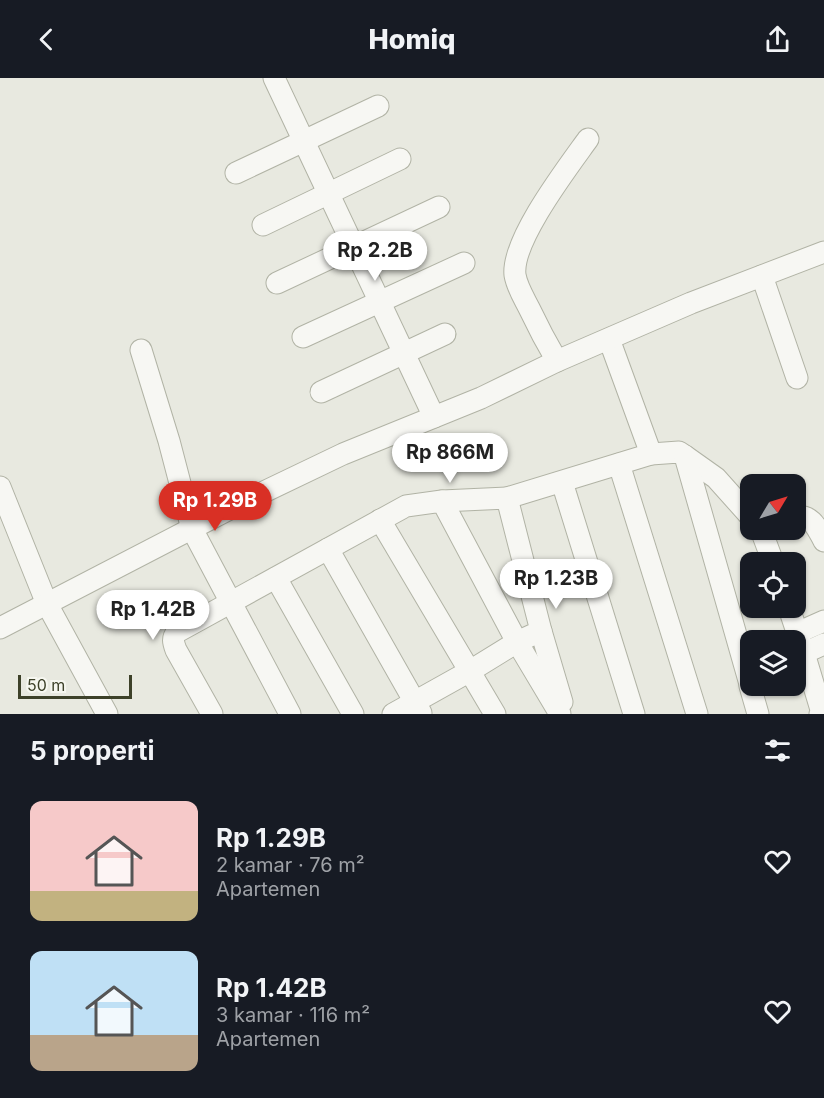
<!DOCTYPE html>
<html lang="id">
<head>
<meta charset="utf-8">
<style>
  :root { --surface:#171b24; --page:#242831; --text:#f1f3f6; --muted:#9ea1a6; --accent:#d93025 }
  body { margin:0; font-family:Inter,sans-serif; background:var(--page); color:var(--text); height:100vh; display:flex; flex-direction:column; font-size:22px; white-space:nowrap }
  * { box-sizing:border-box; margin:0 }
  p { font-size:20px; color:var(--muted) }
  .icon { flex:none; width:33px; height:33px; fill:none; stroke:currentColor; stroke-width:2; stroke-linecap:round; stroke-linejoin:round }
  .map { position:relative; height:636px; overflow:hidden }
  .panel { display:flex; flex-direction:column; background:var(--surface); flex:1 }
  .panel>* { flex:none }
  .needle { width:39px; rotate:52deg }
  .fabs { position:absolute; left:740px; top:396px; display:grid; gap:12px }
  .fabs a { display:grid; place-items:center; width:66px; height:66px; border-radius:12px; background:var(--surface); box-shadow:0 2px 4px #0004; font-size:30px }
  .scale { position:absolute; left:18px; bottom:15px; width:114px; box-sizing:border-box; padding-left:6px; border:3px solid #3d4129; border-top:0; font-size:16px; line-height:21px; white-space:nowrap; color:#3d4129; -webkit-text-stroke:4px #f6f7f0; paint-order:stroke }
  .price { position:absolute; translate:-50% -51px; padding:0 14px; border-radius:21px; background:#fff; color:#222; font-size:20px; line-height:39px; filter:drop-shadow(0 2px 3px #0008) }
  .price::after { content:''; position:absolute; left:50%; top:36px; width:18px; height:14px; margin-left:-9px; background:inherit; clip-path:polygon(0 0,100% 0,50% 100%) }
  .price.selected { background:var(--accent); color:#fff }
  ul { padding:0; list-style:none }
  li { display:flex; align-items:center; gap:18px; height:150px; padding:0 30px }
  li span { display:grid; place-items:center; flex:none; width:168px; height:120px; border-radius:12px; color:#555 }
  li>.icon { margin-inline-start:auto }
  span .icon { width:72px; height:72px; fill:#fffc; stroke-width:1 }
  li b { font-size:26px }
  h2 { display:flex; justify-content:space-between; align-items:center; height:72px; padding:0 30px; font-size:26px }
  header { display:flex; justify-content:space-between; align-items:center; height:78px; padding:0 30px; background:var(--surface); font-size:27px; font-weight:800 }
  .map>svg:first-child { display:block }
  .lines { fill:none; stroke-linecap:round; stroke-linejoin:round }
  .minor-casing { stroke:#b1b3a5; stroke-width:23 }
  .minor { stroke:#f7f7f3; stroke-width:21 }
</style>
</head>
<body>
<header><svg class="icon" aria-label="back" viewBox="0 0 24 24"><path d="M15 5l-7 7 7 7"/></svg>Homiq<svg class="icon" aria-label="share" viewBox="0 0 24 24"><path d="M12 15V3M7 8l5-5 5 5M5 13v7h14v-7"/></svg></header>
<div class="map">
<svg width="824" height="636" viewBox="0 0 824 636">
  <rect width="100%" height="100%" fill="#e8e9e0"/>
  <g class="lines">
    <defs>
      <g id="minor">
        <polyline points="274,0 434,339"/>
        <polyline points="236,95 378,28"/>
        <polyline points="263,147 400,81"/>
        <polyline points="762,198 797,300"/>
        <polyline points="277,205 439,129"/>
        <polyline points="303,259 464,185"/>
        <polyline points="141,272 169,363 192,451 290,636"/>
        <path d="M557 283C547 266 538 249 529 230 524 220 517 209 515 197 511 163 568 89 588 61"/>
        <polyline points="321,314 445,256"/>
        <polyline points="651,376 679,374 685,378 716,400 750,438"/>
        <polyline points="685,378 750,606"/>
        <polyline points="619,386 697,636"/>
        <polyline points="562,404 634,636"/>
        <polyline points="0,409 47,526 107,636"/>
        <polyline points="507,420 651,376 609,261"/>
        <path d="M795 439C812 436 817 450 824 463"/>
        <polyline points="380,442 495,636"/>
        <polyline points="761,452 773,484"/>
        <polyline points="328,471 421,635"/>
        <polyline points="276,500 353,636"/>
        <polyline points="789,530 804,575 822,635 820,636"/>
        <polyline points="0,550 245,423 343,376 481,320 557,283 691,225 824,174"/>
        <polyline points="541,553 562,624"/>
        <polyline points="797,555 824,543"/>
        <polyline points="804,575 824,566"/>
        <polyline points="750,608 758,636"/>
        <path d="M212 636 176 572C173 564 172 560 177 554L406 428 442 423 517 564 560 636"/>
        <polyline points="393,636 470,593 517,564 541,553 507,420 442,423"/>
      </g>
    </defs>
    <!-- minor casing -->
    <use href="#minor" class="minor-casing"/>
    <!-- minor -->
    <use href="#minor" class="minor"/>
  </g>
</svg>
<div class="fabs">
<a><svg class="needle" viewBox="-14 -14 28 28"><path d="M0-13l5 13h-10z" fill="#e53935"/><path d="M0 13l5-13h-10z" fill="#9ea1a6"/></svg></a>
<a><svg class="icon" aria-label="locate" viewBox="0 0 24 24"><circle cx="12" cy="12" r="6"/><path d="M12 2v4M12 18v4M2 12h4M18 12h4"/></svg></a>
<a><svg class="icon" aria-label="layers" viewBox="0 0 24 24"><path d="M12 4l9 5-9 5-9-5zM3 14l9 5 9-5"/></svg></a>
</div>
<div class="scale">50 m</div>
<b class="price" style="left:375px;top:204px">Rp 2.2B</b>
<b class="price" style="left:450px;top:406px">Rp 866M</b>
<b class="price selected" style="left:215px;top:454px">Rp 1.29B</b>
<b class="price" style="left:556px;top:532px">Rp 1.23B</b>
<b class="price" style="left:153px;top:563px">Rp 1.42B</b>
</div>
<section class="panel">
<h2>5 properti<svg class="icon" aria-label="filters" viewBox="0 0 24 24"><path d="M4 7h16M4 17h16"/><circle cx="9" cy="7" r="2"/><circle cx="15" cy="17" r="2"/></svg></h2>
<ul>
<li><span style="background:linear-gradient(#f6c9c9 75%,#c2b280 0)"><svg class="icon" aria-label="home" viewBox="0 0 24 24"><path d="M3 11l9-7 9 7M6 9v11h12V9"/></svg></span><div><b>Rp 1.29B</b><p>2 kamar · 76 m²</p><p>Apartemen</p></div><svg class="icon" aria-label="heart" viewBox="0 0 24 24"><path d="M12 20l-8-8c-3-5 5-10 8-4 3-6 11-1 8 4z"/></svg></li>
<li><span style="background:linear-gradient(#bfe0f5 70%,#b9a48a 0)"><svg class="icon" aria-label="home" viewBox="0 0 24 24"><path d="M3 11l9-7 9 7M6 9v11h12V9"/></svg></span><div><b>Rp 1.42B</b><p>3 kamar · 116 m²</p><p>Apartemen</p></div><svg class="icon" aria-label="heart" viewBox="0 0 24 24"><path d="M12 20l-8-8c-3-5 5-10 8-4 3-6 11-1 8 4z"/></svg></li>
</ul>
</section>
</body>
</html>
